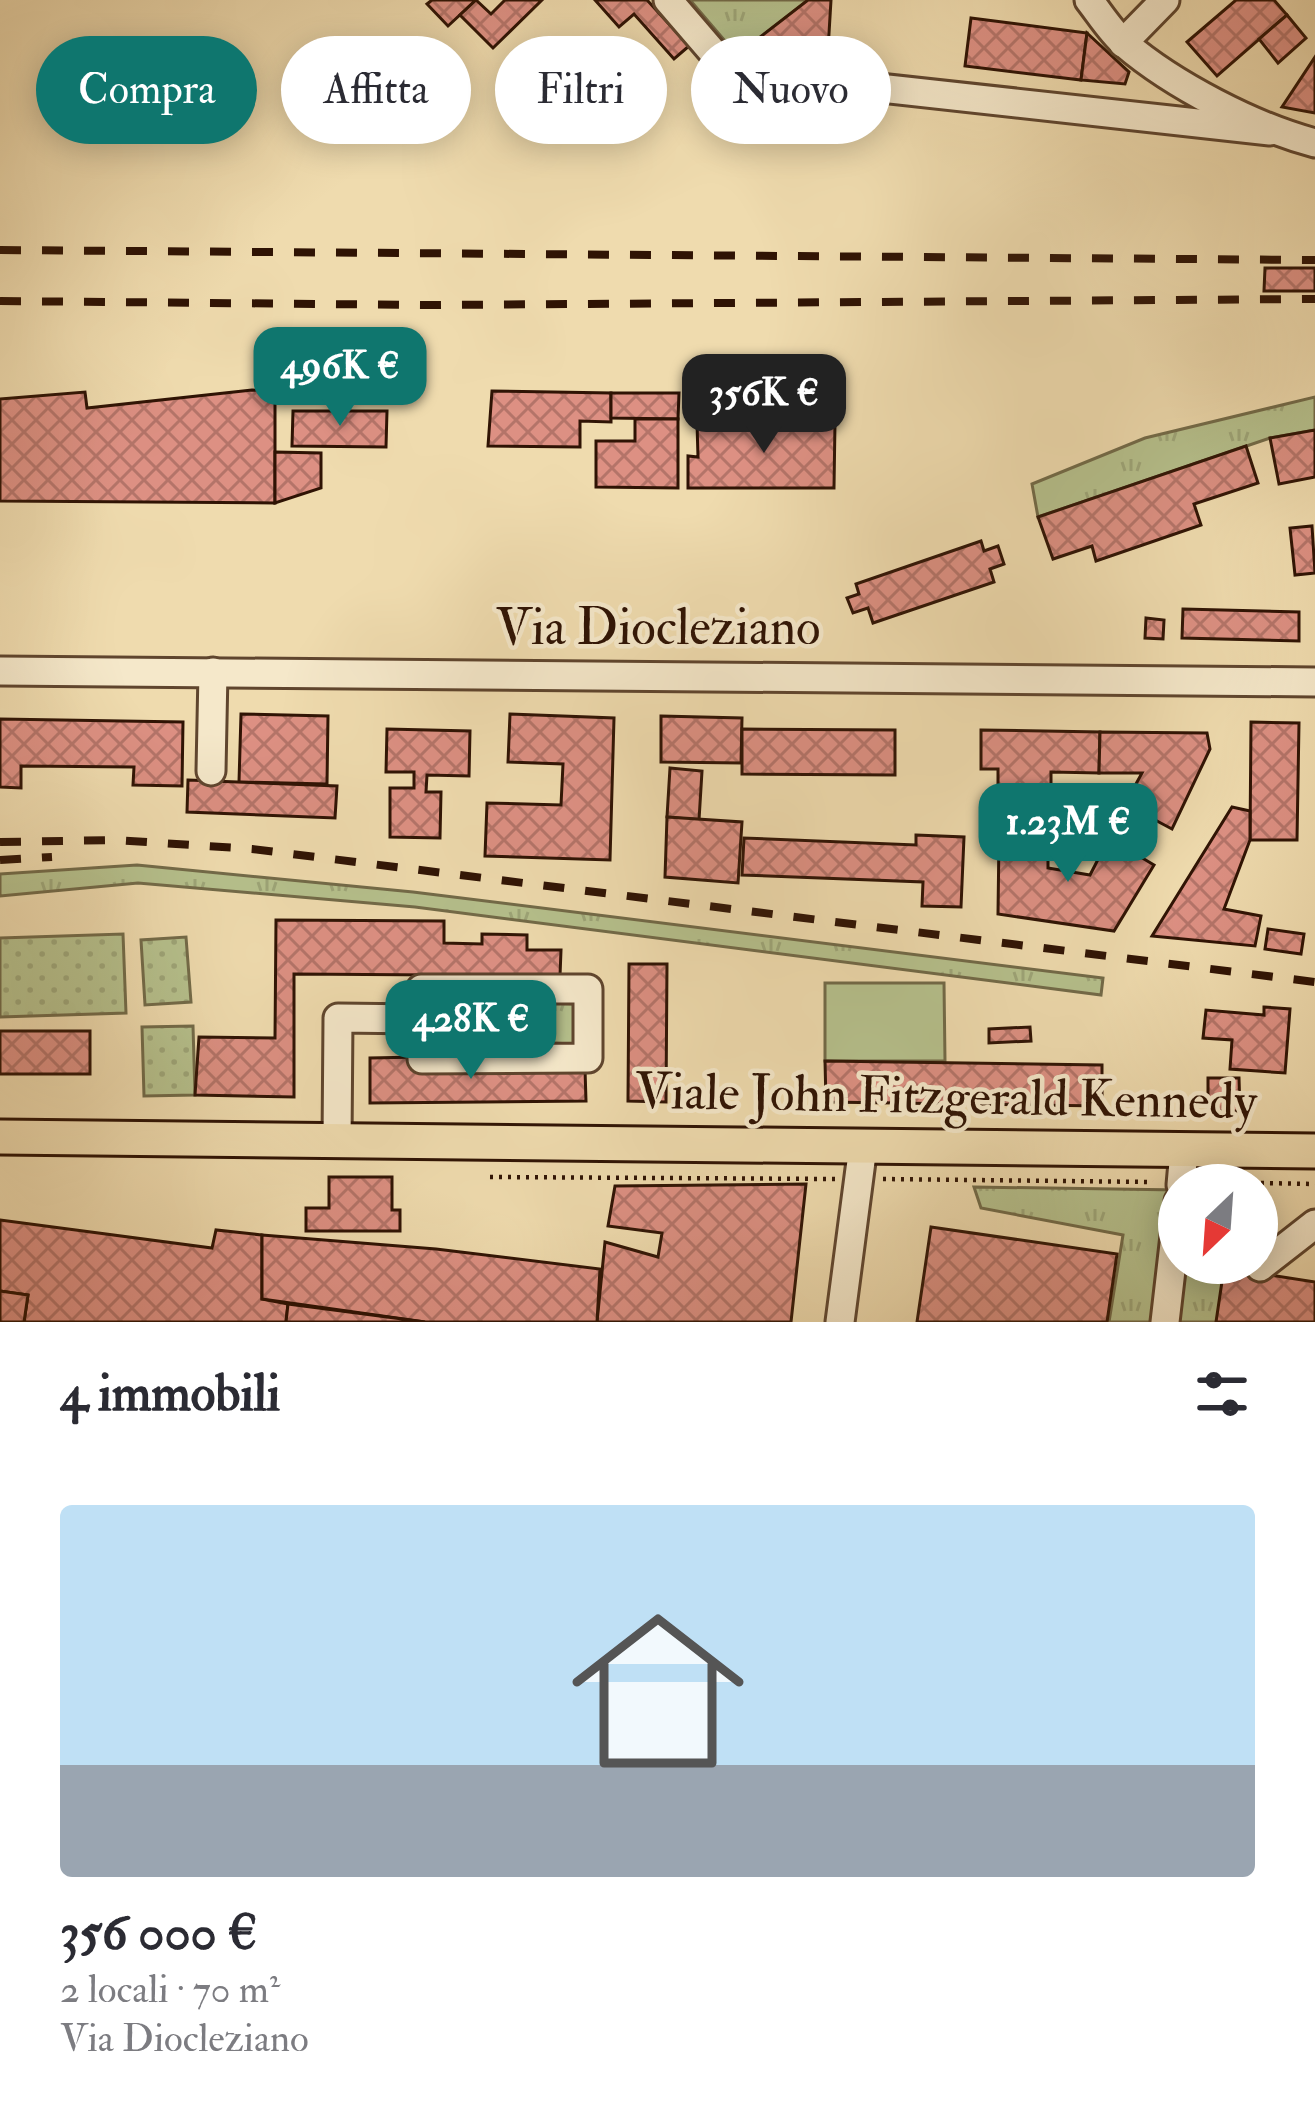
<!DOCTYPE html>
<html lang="it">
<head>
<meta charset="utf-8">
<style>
  :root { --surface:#fff; --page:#f7f7f7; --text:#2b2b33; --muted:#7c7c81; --line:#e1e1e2; --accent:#0f766e }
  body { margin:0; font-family:"IM FELL Double Pica",serif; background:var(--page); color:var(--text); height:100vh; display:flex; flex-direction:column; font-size:45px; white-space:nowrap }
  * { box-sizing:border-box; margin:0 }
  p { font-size:39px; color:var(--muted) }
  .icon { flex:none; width:66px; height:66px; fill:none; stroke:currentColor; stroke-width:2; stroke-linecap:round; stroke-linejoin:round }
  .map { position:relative; height:1322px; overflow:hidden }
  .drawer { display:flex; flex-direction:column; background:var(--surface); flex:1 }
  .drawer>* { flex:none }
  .hud { position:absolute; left:36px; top:36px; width:1245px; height:108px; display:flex; gap:24px }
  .needle { width:78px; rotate:205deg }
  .fabs { position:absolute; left:1158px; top:1164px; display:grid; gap:24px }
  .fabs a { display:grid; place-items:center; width:120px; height:120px; border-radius:50%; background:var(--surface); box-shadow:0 6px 30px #0003; font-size:60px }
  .price { position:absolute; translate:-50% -102px; padding:0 27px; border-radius:24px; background:var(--accent); color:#fff; font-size:39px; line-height:78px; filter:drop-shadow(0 3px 6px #0008) }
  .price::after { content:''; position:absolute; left:50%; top:72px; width:36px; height:27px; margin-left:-18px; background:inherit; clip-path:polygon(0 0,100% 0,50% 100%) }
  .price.selected { background:#222; color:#fff }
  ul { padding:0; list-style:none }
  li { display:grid; align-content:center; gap:24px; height:636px; padding:0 60px }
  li+li { border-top:3px solid var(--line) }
  li span { display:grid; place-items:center; height:372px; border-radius:12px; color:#555 }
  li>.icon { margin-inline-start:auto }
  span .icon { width:216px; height:216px; fill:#fffc; stroke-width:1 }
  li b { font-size:51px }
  h2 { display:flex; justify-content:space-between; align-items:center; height:144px; padding:0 60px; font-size:51px }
  .tag { padding:0 42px; border-radius:54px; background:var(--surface); box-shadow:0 6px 30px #0003; font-size:42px; line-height:108px }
  .tag.selected { background:var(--accent); color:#fff }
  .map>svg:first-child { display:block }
  .grass { fill:url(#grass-tufts); stroke:#726a48; stroke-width:3 }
  .park { fill:url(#park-dots); stroke:#726a48; stroke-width:3 }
  .pitch { fill:#b6c18d; stroke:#726a48; stroke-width:3 }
  .building { fill:url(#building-cross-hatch); stroke:#2f1304; stroke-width:3 }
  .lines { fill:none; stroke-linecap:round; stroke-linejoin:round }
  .minor-casing { stroke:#5f452e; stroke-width:33 }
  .major-casing { stroke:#2f1304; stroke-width:39 }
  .path { stroke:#2f1304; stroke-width:4.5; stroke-dasharray:3 6; stroke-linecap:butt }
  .minor { stroke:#f5e8ca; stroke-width:27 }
  .major { stroke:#efdbae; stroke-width:33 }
  .rail { stroke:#2f1304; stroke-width:8; stroke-dasharray:21 21; stroke-linecap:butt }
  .labels { text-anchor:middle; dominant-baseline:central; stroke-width:9; stroke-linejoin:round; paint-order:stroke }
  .street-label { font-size:51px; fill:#2f1304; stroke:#f5e8ca }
</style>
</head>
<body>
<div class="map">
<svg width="1315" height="1322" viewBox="0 0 1315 1322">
  <defs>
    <pattern id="grass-tufts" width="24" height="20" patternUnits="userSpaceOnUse" patternTransform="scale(3)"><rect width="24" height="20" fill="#b6c18d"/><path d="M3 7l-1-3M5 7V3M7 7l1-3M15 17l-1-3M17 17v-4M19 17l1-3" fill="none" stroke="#9da578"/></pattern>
    <pattern id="park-dots" width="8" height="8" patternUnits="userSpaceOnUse" patternTransform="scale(3)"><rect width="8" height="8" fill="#b6c18d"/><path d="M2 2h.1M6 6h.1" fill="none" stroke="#9da578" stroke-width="1.8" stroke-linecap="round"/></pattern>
    <pattern id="building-cross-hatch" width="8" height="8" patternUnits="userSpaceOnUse" patternTransform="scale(3)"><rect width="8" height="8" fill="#dd9083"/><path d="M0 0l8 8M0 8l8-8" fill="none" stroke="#b47469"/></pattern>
  </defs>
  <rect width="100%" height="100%" fill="#efdbae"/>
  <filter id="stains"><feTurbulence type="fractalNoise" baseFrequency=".00167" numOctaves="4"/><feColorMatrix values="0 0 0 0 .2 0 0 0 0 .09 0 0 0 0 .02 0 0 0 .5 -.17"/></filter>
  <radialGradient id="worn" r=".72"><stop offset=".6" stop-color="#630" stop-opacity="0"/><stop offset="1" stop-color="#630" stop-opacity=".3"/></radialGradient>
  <!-- grass -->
  <g class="grass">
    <polygon points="690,0 808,0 737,55"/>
    <polygon points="1315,397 1315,430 1270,438 1038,517 1032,484 1145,438"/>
    <polygon points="137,865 413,892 1103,978 1101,995 415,907 138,883 0,896 0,874"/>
    <polygon points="434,999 577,1004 576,1044 433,1039"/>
    <polygon points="974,1187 1179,1190 1179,1263 1242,1263 1240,1274 1216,1322 1109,1322 1123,1235 981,1208"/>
  </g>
  <!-- park -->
  <g class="park">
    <polygon points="123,934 126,1013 0,1017 0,938"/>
    <polygon points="186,937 191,1002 145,1005 141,940"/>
    <polygon points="193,1026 195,1095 144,1096 142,1027"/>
  </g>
  <!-- pitch -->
  <polygon class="pitch" points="825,983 944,983 945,1061 825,1061"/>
  <!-- building -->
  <g class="building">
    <polygon points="432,0 476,0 448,26 427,4"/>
    <polygon points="476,0 491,14 505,0 542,0 493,48 460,15"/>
    <polygon points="595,0 647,0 689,46 674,59 634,14 619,27"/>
    <polygon points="808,0 831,0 827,67 737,55"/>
    <polygon points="1236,0 1274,0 1287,15 1217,76 1187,42"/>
    <polygon points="1287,15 1306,38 1278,63 1259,39"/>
    <polygon points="971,18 1087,33 1081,80 965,66"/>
    <polygon points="1087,33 1129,72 1125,84 1081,80"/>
    <polygon points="1315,57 1315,113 1282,107"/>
    <polygon points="1265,268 1315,268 1315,291 1264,291"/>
    <polygon points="252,390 275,391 275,503 0,501 0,399 85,392 87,408"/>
    <polygon points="492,391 611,393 611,422 580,421 580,447 488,446"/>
    <polygon points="611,393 679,393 678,419 611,418"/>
    <polygon points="293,411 387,411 386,447 292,446"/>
    <polygon points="635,419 678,419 678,488 596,487 596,441 635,441"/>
    <polygon points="835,422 834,488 688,488 688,456 698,457 697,423"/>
    <polygon points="1315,430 1315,477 1279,484 1270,438"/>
    <polygon points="1246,446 1258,483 1194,504 1201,525 1096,561 1092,546 1053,559 1038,517"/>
    <polygon points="275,452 321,453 321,488 275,503"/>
    <polygon points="1312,526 1315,573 1295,575 1290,528"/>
    <polygon points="981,541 984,551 998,546 1004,564 990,569 994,582 873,623 868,608 853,613 847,598 859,594 856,584"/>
    <polygon points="1183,609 1299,612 1299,641 1182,638"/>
    <polygon points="1146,618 1164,620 1163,639 1145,638"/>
    <polygon points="241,714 328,716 327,784 239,782"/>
    <polygon points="510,714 614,718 610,860 485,856 487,803 561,805 563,764 508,762"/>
    <polygon points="661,716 742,718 741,763 661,762"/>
    <polygon points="0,719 183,722 182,786 133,785 134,767 21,766 21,788 0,787"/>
    <polygon points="1251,722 1299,723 1297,840 1250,840"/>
    <polygon points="387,729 470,731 469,776 427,775 426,792 441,792 440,838 390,837 390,788 414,788 414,772 386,772"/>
    <polygon points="742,729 895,730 895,775 742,774"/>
    <polygon points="981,730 1100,732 1099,773 1051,772 1051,800 998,799 998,769 981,769"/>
    <polygon points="1100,732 1207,733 1210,749 1172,829 1125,804 1142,773 1099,773"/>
    <polygon points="670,768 702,771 699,820 667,817"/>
    <polygon points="188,780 337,786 335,818 187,812"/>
    <polygon points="1232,807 1250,811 1250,840 1224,909 1261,916 1255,946 1152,936"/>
    <polygon points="667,817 742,822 738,883 665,877"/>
    <polygon points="916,835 964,837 961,907 922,906 923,882 742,875 744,838 916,845"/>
    <polygon points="999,838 1048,838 1048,868 1090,875 1109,838 1154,865 1114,931 998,914"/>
    <polygon points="276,920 444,921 444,943 482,944 482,934 527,935 527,950 561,950 560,976 294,974 294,1097 195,1095 199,1037 275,1038"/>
    <polygon points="1268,929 1304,934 1301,954 1265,949"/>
    <polygon points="629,964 667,964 666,1102 628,1101"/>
    <polygon points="1264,1007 1290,1009 1285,1073 1230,1069 1232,1040 1203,1038 1206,1010 1264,1015"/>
    <polygon points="1030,1027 1031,1041 989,1043 989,1029"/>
    <rect x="0" y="1031" width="90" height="43"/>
    <polygon points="419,1057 585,1069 586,1101 370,1103 370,1058"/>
    <polygon points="825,1061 1102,1065 1102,1106 826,1102"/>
    <polygon points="1208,1078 1239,1078 1240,1111 1208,1111"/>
    <polygon points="329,1177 392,1177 392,1210 400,1210 400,1231 306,1231 306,1208 329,1208"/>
    <polygon points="806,1184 791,1322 597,1322 605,1242 658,1257 662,1233 608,1226 615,1186"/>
    <polygon points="0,1220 212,1248 216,1230 262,1235 262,1299 288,1304 286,1322 24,1322 28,1295 0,1291"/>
    <polygon points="931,1227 1117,1254 1107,1322 917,1322"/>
    <polygon points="262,1235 436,1249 600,1269 597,1322 425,1322 262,1299"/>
    <polygon points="1224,1268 1315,1282 1315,1322 1216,1322"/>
    <polygon points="0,1291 28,1295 24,1322 0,1322"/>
    <polygon points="288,1304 425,1322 286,1322"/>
  </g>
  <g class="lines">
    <defs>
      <g id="minor">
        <polyline points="668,0 735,78"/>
        <path d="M1089 0C1100 14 1111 32 1125 44 1173 85 1254 127 1315 143"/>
        <polyline points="1123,43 1165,0"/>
        <polyline points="725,84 744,73 1270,131"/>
        <polyline points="0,671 1315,682"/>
        <polyline points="211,771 213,672"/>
        <polyline points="337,1142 338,1018 422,1019 422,1059 588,1058 588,989 421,989 422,1019"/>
        <polyline points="1181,1185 1184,1151"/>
        <polyline points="1260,1267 1315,1224"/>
        <polyline points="840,1322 863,1146"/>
        <polyline points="1165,1322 1179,1201"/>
      </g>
      <polyline id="major" points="0,1137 1315,1151"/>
    </defs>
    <!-- minor casing -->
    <use href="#minor" class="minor-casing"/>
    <!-- major casing -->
    <use href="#major" class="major-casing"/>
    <!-- path -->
    <g class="path">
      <polyline points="490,1177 835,1179"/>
      <polyline points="883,1179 1153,1182"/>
      <polyline points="1207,1182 1315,1184"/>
    </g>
    <!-- minor -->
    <use href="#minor" class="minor"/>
    <!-- major -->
    <use href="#major" class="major"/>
    <!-- rail -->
    <g class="rail">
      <polyline points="0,250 1315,260"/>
      <polyline points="0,301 428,305 1315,299"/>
      <polyline points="0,842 116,840 252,849 1315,982"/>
      <polyline points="0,860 52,857"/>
    </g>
  </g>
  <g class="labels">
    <!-- street labels -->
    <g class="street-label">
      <text x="658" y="628">Via Diocleziano</text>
      <text transform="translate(946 1097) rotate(1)">Viale John Fitzgerald Kennedy</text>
    </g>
  </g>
  <rect width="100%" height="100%" filter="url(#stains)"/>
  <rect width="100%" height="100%" fill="url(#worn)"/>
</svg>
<div class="fabs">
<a><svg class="needle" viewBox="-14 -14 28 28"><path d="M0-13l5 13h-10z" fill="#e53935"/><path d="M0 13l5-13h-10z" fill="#7c7c81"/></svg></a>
</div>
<b class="price" style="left:340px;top:429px">496K €</b>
<b class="price selected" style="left:764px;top:456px">356K €</b>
<b class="price" style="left:1068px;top:885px">1.23M €</b>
<b class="price" style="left:471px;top:1082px">428K €</b>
<div class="hud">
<a class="tag selected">Compra</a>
<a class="tag">Affitta</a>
<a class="tag">Filtri</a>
<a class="tag">Nuovo</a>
</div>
</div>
<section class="drawer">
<h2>4 immobili<svg class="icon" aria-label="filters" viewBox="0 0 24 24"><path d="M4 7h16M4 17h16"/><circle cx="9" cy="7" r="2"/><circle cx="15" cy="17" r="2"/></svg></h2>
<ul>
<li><span style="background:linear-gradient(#bfe0f5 70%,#9aa5b1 0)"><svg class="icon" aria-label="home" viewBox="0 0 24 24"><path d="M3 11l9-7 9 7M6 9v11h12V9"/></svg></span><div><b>356 000 €</b><p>2 locali · 70 m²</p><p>Via Diocleziano</p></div></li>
</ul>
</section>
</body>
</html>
